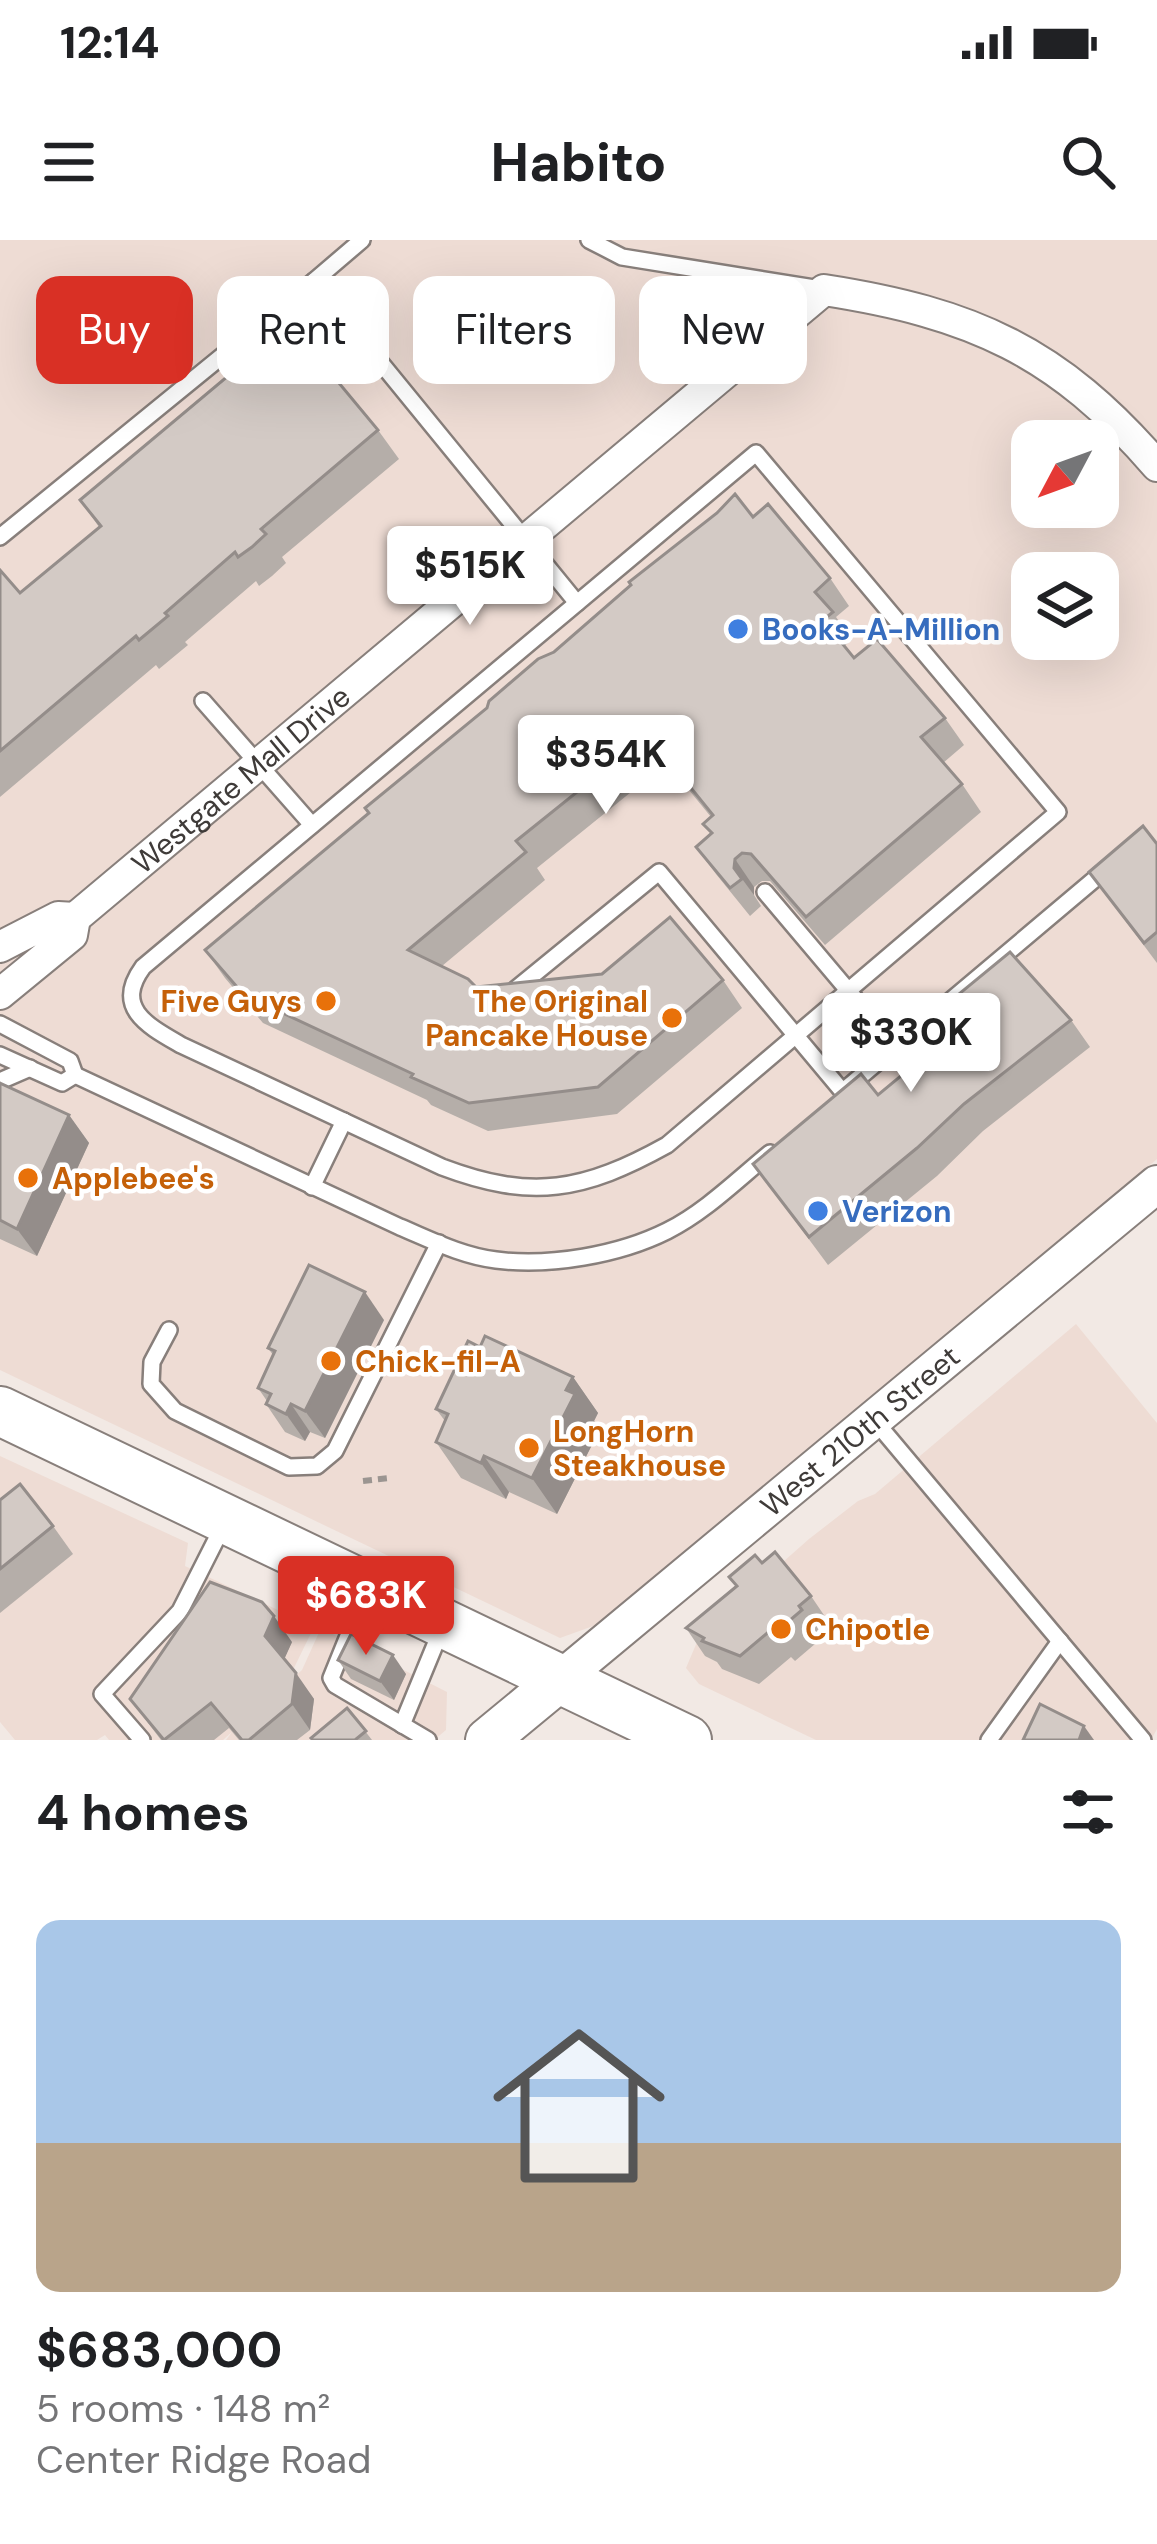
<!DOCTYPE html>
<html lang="en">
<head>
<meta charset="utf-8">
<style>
  :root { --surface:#fff; --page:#f6f6f6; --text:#202124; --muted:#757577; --accent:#d93025 }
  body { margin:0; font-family:"DM Sans",sans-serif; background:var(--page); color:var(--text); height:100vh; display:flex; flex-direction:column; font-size:45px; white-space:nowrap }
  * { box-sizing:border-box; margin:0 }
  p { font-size:39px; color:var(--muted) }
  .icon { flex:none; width:66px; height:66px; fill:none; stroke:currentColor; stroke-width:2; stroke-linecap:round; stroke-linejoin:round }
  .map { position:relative; height:1500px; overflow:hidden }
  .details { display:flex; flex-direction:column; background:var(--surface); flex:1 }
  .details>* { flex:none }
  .top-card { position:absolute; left:36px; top:36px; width:1086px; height:108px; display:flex; gap:24px }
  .needle { width:78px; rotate:229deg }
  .controls { position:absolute; left:1011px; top:180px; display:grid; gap:24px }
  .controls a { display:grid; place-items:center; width:108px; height:108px; border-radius:24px; background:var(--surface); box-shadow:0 12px 48px #0002; font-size:60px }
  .price { position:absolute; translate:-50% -102px; padding:0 27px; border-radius:12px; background:#fff; color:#222; font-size:39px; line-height:78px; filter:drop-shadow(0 3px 6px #0008) }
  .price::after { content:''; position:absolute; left:50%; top:72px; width:36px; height:27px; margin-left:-18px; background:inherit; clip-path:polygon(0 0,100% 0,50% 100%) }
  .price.selected { background:var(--accent); color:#fff }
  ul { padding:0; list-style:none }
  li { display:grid; align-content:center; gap:24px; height:636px; padding:0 36px }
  li span { display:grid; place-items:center; height:372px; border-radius:24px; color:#555 }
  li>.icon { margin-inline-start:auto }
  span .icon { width:216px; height:216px; fill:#fffc; stroke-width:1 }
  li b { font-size:51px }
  h2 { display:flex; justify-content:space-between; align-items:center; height:144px; padding:0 36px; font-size:51px }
  .pill { padding:0 42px; border-radius:24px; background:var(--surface); box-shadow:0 12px 48px #0002; font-size:42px; line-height:108px }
  .pill.selected { background:var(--accent); color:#fff }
  .status { display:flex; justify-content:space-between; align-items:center; height:84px; padding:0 60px; background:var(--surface); direction:ltr }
  .status svg { height:33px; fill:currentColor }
  header { display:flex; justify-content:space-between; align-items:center; height:156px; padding:0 36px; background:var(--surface); font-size:54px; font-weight:700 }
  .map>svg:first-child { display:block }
  .built { fill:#eedcd4; fill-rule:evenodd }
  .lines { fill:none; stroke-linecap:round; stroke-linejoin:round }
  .service-casing { stroke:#887f7b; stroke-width:20 }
  .minor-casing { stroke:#887f7b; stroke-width:34 }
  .tertiary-casing { stroke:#887f7b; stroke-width:40 }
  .secondary-casing { stroke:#887f7b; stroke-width:46 }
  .primary-casing { stroke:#887f7b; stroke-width:52 }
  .path { stroke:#9b9591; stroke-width:6; stroke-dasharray:9 6; stroke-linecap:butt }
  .service { stroke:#fff; stroke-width:15 }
  .minor { stroke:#fff; stroke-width:30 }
  .tertiary { stroke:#fff; stroke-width:36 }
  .secondary { stroke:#fff; stroke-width:42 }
  .primary { stroke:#fff; stroke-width:48 }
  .wall { fill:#b5aea9 }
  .shaded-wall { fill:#948d8a }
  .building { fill:#d3cac5; stroke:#948d8a; stroke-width:3 }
  .shop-dot { fill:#3f7fe0; stroke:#fff; stroke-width:4.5 }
  .food-dot { fill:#e8710a; stroke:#fff; stroke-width:4.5 }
  .labels { text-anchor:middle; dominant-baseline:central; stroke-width:9; stroke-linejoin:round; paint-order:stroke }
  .shop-label { font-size:30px; font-weight:bold; fill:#366cbe; stroke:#fff; text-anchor:start }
  .street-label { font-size:30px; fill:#3f3b39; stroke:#fff }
  .food-label { font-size:30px; font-weight:bold; fill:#c56008; stroke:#fff; text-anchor:start }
</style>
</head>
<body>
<div class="status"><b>12:14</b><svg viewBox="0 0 49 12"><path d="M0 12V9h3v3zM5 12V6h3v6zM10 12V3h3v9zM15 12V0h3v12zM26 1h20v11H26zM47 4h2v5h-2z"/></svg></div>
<header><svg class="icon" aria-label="menu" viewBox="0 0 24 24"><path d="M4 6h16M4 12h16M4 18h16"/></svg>Habito<svg class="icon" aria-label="search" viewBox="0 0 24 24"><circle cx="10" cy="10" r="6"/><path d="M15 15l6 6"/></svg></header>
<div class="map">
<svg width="1157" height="1500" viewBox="0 0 1157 1500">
  <rect width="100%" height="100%" fill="#f2e9e4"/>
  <!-- built -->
  <g class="built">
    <path d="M0 0H1157V919L622 1371 596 1385 560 1398 0 1130ZM1032 201H1098V267H1032ZM1032 333H1098V399H1032Z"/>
    <polygon points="1076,1084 1157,1183 1157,1489 1151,1500 816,1500 699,1444 686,1428 700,1395 809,1299 858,1261 875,1254"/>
    <polygon points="0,1216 188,1303 185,1326 314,1387 292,1432 272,1458 302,1430 321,1388 447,1452 446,1490 434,1500 226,1500 232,1492 223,1500 109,1500 105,1495 97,1500 15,1500 0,1482"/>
  </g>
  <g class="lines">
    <defs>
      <g id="service">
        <polyline points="362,0 314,41 577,363"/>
        <polyline points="589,0 622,17 821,49"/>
        <path d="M756 213 1058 572 667 905C584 951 532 961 442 927L181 805C148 786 113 768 143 727Z"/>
        <polyline points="0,297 314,41"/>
        <polyline points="203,461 312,585"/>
        <polyline points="765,652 922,838"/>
        <polyline points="511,753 659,632 843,852"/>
        <polyline points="0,784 70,821 75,835 62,843 0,815"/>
        <path d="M75 835 400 987C431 1000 462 1016 496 1020 549 1027 619 1015 667 991 705 972 737 940 770 913"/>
        <polyline points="0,841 30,828"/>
        <polyline points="848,847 1109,627"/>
        <polyline points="312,947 344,881"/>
        <polyline points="169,1090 152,1122 151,1144 175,1171 289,1227 317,1226 335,1211 439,1003"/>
        <polyline points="875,1181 1143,1500"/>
        <polyline points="365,1354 331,1438 335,1445 428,1500"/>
        <polyline points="402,1485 442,1388"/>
        <polyline points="142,1500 102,1454 180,1371 224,1284"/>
        <polyline points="989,1500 1060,1401"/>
      </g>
      <g id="minor">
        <path id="s1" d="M75 678 824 50C972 73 1058 111 1157 226"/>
        <polyline points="0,707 58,677 75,678 72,695 0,754"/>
      </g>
      <g id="tertiary">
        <path id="s2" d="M562 1438 1157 944"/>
      </g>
      <polyline id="secondary" points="487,1500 562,1438"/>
      <polyline id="primary" points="0,1171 687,1500"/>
    </defs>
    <!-- service casing -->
    <use href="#service" class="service-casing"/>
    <!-- minor casing -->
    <use href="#minor" class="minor-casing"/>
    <!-- tertiary casing -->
    <use href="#tertiary" class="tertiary-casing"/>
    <!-- secondary casing -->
    <use href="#secondary" class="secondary-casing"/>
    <!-- primary casing -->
    <use href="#primary" class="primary-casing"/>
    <!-- path -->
    <polyline class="path" points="363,1241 390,1238"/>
    <!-- service -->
    <use href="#service" class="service"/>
    <!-- minor -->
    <use href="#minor" class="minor"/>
    <!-- tertiary -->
    <use href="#tertiary" class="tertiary"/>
    <!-- secondary -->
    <use href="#secondary" class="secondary"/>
    <!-- primary -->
    <use href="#primary" class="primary"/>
  </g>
  <!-- wall -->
  <g class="wall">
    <polygon points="378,190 399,219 282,317 286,323 272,336 259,346 256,341 185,402 188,405 159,429 156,425 0,557 0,330 20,353 99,287 80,260"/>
    <polygon points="753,277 830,338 849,366 836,377 852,400 844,406 854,418 945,478 964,505 943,523 962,544 981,572 825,705 770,641 762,641 754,647 754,655 761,666 750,676 716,634 696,607 711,594 703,584 711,577 667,523 537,628 545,640 442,726 476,747 723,740 742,768 617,874 488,891 431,865 427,860 263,783 225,738 205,710 369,574 554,412"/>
    <polygon points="1157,604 1157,723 1089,632"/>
    <polygon points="1071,780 1090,807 983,891 937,936 828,1025 753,924 878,855 923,817 908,796"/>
    <polygon points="0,843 69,875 89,903 37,1016 0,999"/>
    <polygon points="384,1080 325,1198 310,1192 305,1201 285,1192 266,1164 267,1161 258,1148 273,1115 268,1108"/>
    <polygon points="480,1107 573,1137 598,1173 594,1181 600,1189 557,1274 509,1252 506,1259 461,1238 436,1202 445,1181 436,1169"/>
    <polygon points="0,1260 53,1286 73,1314 0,1373"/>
    <polygon points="762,1323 811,1356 830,1384 818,1394 822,1398 795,1421 791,1417 759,1444 722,1429 717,1422 705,1416 686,1388"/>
    <polygon points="292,1402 284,1419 314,1459 310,1490 297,1500 239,1500 229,1488 214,1500 161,1500 130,1459"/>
    <polygon points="338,1420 406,1434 394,1460 351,1439"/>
    <polygon points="347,1468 372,1500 313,1500"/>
  </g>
  <!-- shaded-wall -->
  <g class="shaded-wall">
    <polygon points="735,619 754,647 754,655 734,628"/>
    <polygon points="69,875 89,903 37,1016 17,989"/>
    <polygon points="365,1052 384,1080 325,1198 305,1171"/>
    <polygon points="573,1137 598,1173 594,1181 600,1189 557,1274 532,1238"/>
    <polygon points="291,1164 310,1192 305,1201 286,1174"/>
    <polygon points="484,1216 509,1252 506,1259 481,1223"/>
    <polygon points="274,1376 292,1402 283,1422 265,1396"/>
    <polygon points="393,1415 406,1434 394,1460 380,1441"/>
    <polygon points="296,1433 314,1459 310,1490 292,1464"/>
    <polygon points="1084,1486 1094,1500 1079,1500"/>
  </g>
  <!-- building -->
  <g class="building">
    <polygon points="290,84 378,190 261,289 266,294 252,307 238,317 235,312 165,373 168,376 139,400 136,396 0,511 0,330 20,353 101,286 80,260"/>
    <polygon points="735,254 753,277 768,264 830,338 815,352 833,372 823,380 854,418 877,399 945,478 921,497 962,544 806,677 751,614 742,613 735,619 734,628 742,639 730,648 696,607 712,593 703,584 713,575 648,495 516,601 526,612 408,710 468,739 476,747 602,734 670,677 723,740 598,847 469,863 411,837 413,834 244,755 205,710 369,573 365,568 487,468 489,461 538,419 554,412 631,345 629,342 717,273"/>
    <polygon points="1143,586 1157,604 1157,692 1144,703 1089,632"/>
    <polygon points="1010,712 1071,780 964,864 917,908 809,997 753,924 861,834 878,855 925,816 908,796"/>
    <polygon points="0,843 69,875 17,989 0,980"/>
    <polygon points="309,1025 365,1052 305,1171 291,1164 286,1174 266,1164 271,1154 258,1148 275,1111 268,1108"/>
    <polygon points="485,1096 573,1137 566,1150 575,1154 532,1238 484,1216 481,1223 436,1202 448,1174 436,1169 468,1101 480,1107"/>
    <polygon points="20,1244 53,1286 0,1329 0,1260"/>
    <polygon points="775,1312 811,1356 799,1366 802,1370 775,1393 772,1389 740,1416 702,1401 704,1398 686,1388 737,1346 729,1337 755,1315 762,1323"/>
    <polygon points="210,1342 262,1362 274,1376 265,1396 296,1433 292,1464 249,1500 242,1500 211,1463 164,1500 130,1459"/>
    <polygon points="351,1394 393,1415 380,1441 338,1420"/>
    <polygon points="1040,1464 1084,1486 1079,1500 1023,1500"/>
    <polygon points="347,1468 366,1491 355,1500 313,1500 311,1498"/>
  </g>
  <!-- markers -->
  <g class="shop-dot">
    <circle cx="738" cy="389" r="12"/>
    <circle cx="818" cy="971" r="12"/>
  </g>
  <g class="food-dot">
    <circle cx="326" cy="761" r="12"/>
    <circle cx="672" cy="778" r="12"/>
    <circle cx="28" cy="938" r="12"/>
    <circle cx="331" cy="1121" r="12"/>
    <circle cx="529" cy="1208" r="12"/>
    <circle cx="781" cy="1389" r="12"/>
  </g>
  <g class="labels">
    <!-- shop labels -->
    <g class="shop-label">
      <text x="762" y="389">Books-A-Million</text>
      <text x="842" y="971">Verizon</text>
    </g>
    <!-- street labels -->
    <g class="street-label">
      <text stroke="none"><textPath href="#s1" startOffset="216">Westgate Mall Drive</textPath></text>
      <text stroke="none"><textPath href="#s2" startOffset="387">West 210th Street</textPath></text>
    </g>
    <!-- food labels -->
    <g class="food-label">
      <text x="302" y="761" text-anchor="end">Five Guys</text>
      <text x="648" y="761" text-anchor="end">The Original<tspan x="648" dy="34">Pancake House</tspan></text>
      <text x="52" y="938">Applebee's</text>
      <text x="355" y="1121">Chick-fil-A</text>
      <text x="553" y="1191">LongHorn<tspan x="553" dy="34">Steakhouse</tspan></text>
      <text x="805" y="1389">Chipotle</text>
    </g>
  </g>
</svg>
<div class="controls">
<a><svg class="needle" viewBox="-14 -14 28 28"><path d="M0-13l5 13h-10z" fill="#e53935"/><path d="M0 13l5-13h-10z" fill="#757577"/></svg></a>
<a><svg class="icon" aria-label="layers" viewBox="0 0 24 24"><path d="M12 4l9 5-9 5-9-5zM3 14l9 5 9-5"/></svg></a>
</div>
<b class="price" style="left:470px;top:388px">$515K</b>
<b class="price" style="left:606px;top:577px">$354K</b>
<b class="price" style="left:911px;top:855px">$330K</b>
<b class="price selected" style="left:366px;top:1418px">$683K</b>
<div class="top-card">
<a class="pill selected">Buy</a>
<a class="pill">Rent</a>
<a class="pill">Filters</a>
<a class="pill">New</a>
</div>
</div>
<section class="details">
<h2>4 homes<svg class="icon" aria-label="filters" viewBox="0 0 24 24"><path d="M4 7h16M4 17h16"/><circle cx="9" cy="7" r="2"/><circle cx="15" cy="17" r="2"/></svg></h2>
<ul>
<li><span style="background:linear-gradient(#a9c7e8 60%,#b9a48a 0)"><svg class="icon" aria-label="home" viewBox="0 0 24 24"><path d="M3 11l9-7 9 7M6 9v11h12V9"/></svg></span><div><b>$683,000</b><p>5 rooms · 148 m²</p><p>Center Ridge Road</p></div></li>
</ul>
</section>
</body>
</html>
